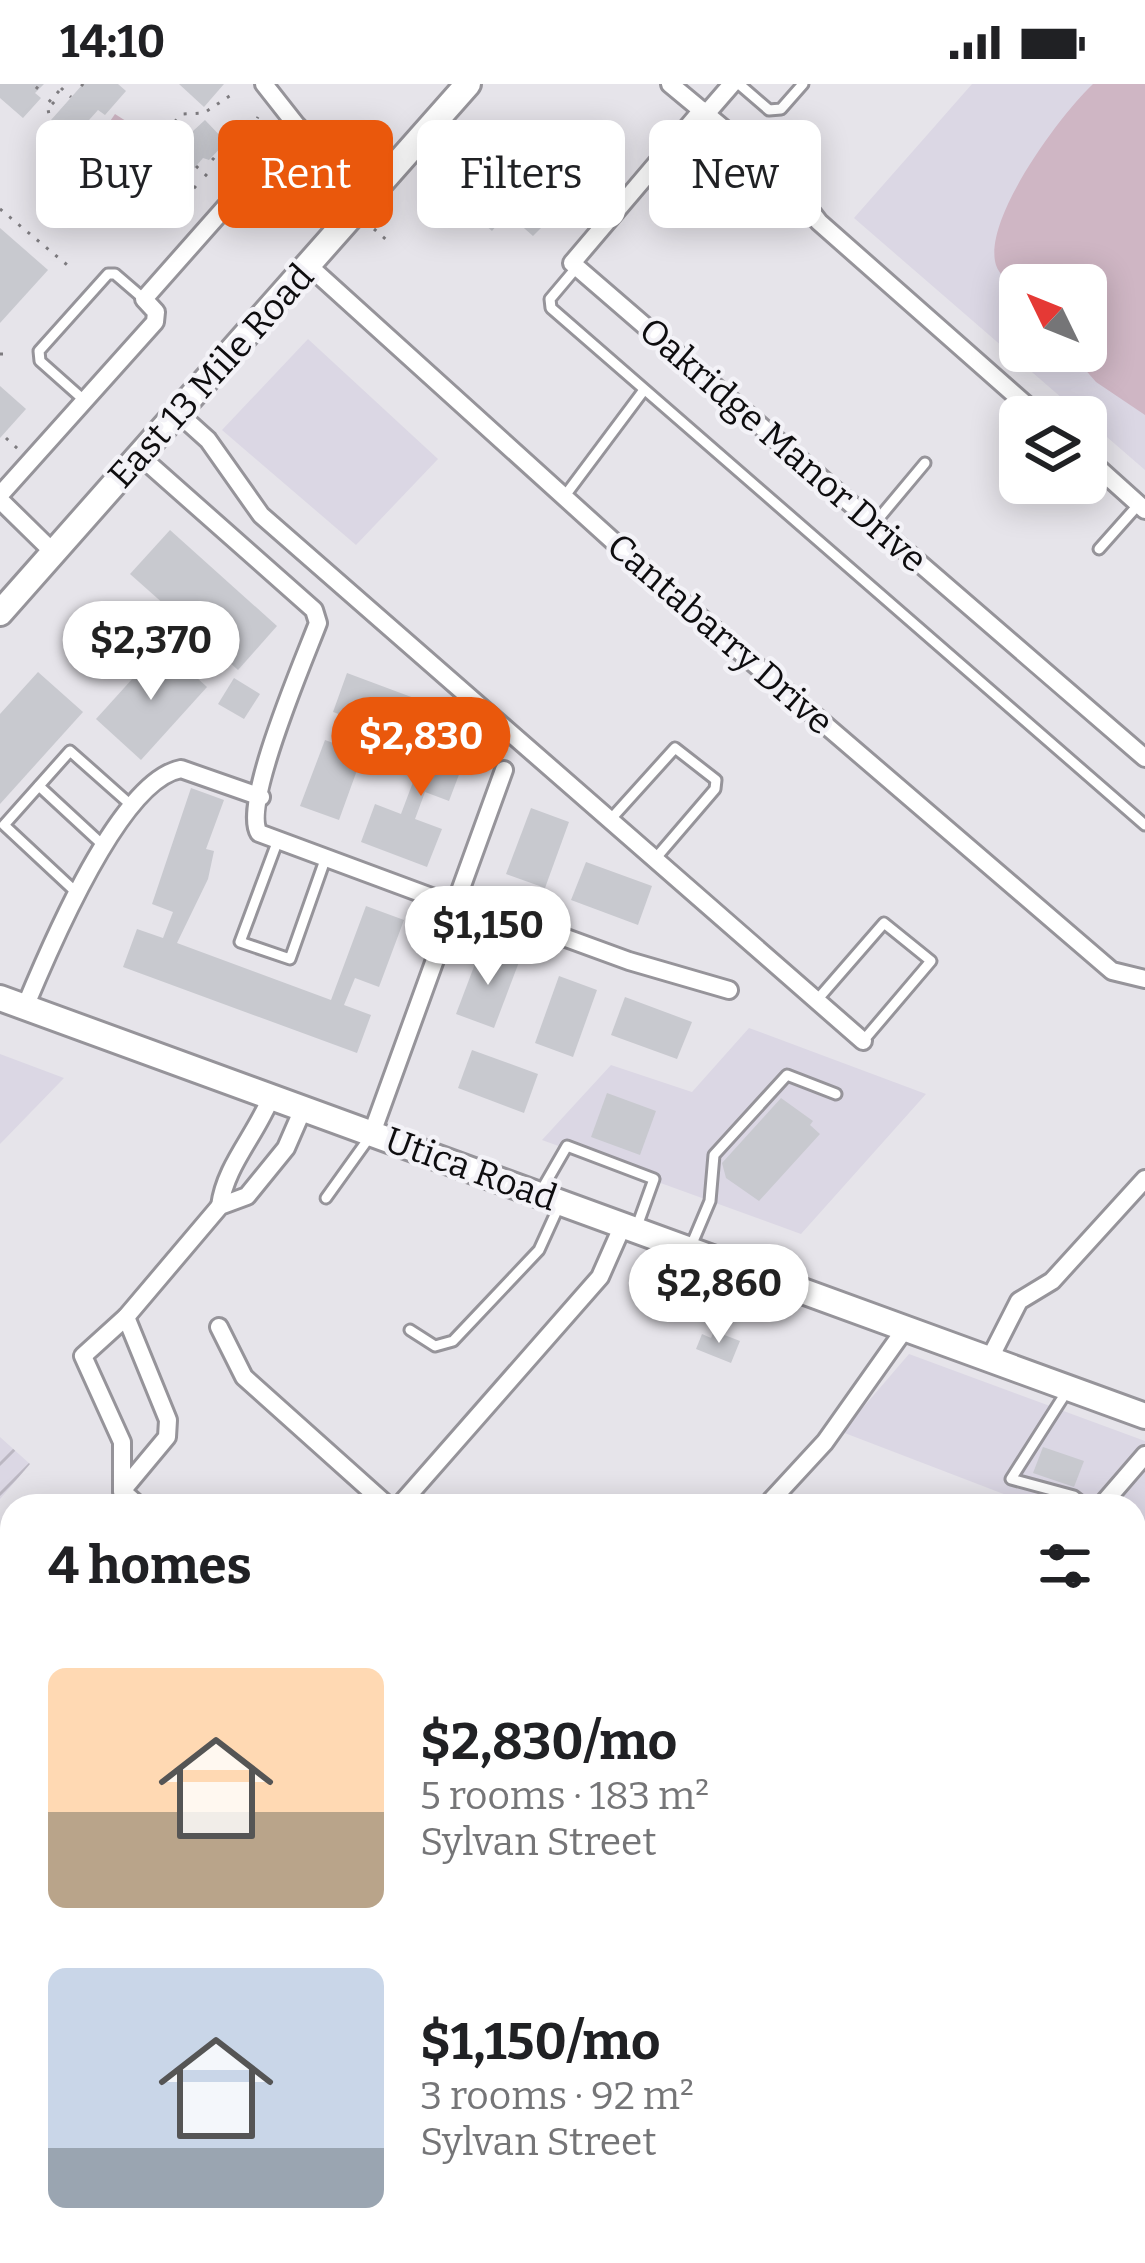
<!DOCTYPE html>
<html lang="en">
<head>
<meta charset="utf-8">
<style>
  :root { --surface:#fff; --page:#f6f6f6; --text:#202124; --muted:#757577; --accent:#ea580c }
  body { margin:0; font-family:Bitter,serif; background:var(--page); color:var(--text); height:100vh; display:flex; flex-direction:column; font-size:45px; white-space:nowrap }
  * { box-sizing:border-box; margin:0 }
  p { font-size:39px; color:var(--muted) }
  .icon { flex:none; width:66px; height:66px; fill:none; stroke:currentColor; stroke-width:2; stroke-linecap:round; stroke-linejoin:round }
  .map { position:relative; flex:1; overflow:hidden }
  .panel { position:absolute; left:0px; top:1410px; width:1146px; height:771px; display:flex; flex-direction:column; background:var(--surface); border-radius:36px 36px 0 0; box-shadow:0 6px 30px #0003 }
  .panel>* { flex:none }
  .guide { position:absolute; left:36px; top:36px; width:1074px; height:108px; display:flex; gap:24px }
  .needle { width:78px; rotate:313deg }
  .tools { position:absolute; left:999px; top:180px; display:grid; gap:24px }
  .tools a { display:grid; place-items:center; width:108px; height:108px; border-radius:18px; background:var(--surface); box-shadow:0 6px 30px #0003; font-size:60px }
  .price { position:absolute; translate:-50% -102px; padding:0 27px; border-radius:42px; background:#fff; color:#222; font-size:39px; line-height:78px; filter:drop-shadow(0 3px 6px #0008) }
  .price::after { content:''; position:absolute; left:50%; top:72px; width:36px; height:27px; margin-left:-18px; background:inherit; clip-path:polygon(0 0,100% 0,50% 100%) }
  .price.current { background:var(--accent); color:#fff }
  ul { padding:0; list-style:none }
  li { display:flex; align-items:center; gap:36px; height:300px; padding:0 48px }
  li span { display:grid; place-items:center; flex:none; width:336px; height:240px; border-radius:18px; color:#555 }
  li>.icon { margin-inline-start:auto }
  span .icon { width:144px; height:144px; fill:#fffc; stroke-width:1 }
  li b { font-size:51px }
  h2 { display:flex; justify-content:space-between; align-items:center; height:144px; padding:0 48px; font-size:51px }
  .pill { padding:0 42px; border-radius:18px; background:var(--surface); box-shadow:0 6px 30px #0003; font-size:42px; line-height:108px }
  .pill.current { background:var(--accent); color:#fff }
  .status { display:flex; justify-content:space-between; align-items:center; height:84px; padding:0 60px; background:var(--surface); direction:ltr }
  .status svg { height:33px; fill:currentColor }
  .map>svg:first-child { display:block }
  .built { fill:#dbd7e4; fill-rule:evenodd }
  .industrial { fill:url(#industrial-furrows) }
  .forest { fill:url(#forest-crowns) }
  .pitch { fill:#cfb6c4 }
  .building { fill:#c8c9cf }
  .lines { fill:none; stroke-linecap:round; stroke-linejoin:round }
  .lane-casing { stroke:#96949a; stroke-width:15 }
  .street-casing { stroke:#96949a; stroke-width:22 }
  .secondary-casing { stroke:#96949a; stroke-width:30 }
  .path { stroke:#7d7b7f; stroke-width:3; stroke-dasharray:3 9; stroke-linecap:butt }
  .lane { stroke:#fff; stroke-width:9 }
  .street { stroke:#fff; stroke-width:16 }
  .secondary { stroke:#fff; stroke-width:24 }
  .labels { text-anchor:middle; dominant-baseline:central; stroke-width:9; stroke-linejoin:round; paint-order:stroke }
  .street-label { font-size:36px; fill:#0e0d0f; stroke:#f3f2f7 }
</style>
</head>
<body>
<div class="status"><b>14:10</b><svg viewBox="0 0 49 12"><path d="M0 12V9h3v3zM5 12V6h3v6zM10 12V3h3v9zM15 12V0h3v12zM26 1h20v11H26zM47 4h2v5h-2z"/></svg></div>
<div class="map">
<svg width="1145" height="2179" viewBox="0 0 1145 2179">
  <defs>
    <pattern id="industrial-furrows" width="10" height="10" patternUnits="userSpaceOnUse" patternTransform="scale(3)"><rect width="10" height="10" fill="#dbd7e4"/><path d="M-1 1l2-2M0 10L10 0M9 11l2-2" fill="none" stroke="#bbb7c2"/></pattern>
    <pattern id="forest-crowns" width="20" height="18" patternUnits="userSpaceOnUse" patternTransform="scale(3)"><rect width="20" height="18" fill="#cfb6c4"/><path d="M2 6a3 3 0 1 1 6 0M12 15a3 3 0 1 1 6 0" fill="none" stroke="#b19ba7"/></pattern>
  </defs>
  <rect width="100%" height="100%" fill="#e6e4ea"/>
  <!-- built -->
  <g class="built">
    <path d="M972 0H1145V386L854 134ZM1020 201H1086V267H1020Z"/>
    <polygon points="308,255 438,375 356,461 222,346"/>
    <polygon points="749,944 926,1010 801,1150 542,1056 611,981 692,1008"/>
    <polygon points="0,970 64,994 0,1060"/>
    <polygon points="909,1270 1145,1357 1145,1464 1134,1460 1134,1422 1035,1422 842,1348"/>
    <polygon points="0,2009 12,2020 12,2107 0,2121"/>
  </g>
  <!-- industrial -->
  <polygon class="industrial" points="0,1353 30,1380 0,1415"/>
  <!-- forest -->
  <polygon class="forest" points="115,30 151,53 118,87 89,68"/>
  <!-- pitch -->
  <path class="pitch" d="M1093 0H1145V331L1096 298 1069 267H1086V201H1020V211C1013 202 999 191 996 181 982 136 1060 31 1093 0Z"/>
  <!-- building -->
  <g class="building">
    <polygon points="0,0 44,0 35,9 41,14 23,34 0,14"/>
    <polygon points="83,0 118,0 126,7 105,31 98,26 72,55 51,36"/>
    <polygon points="179,0 224,0 204,23"/>
    <polygon points="205,36 226,58 209,76 203,74 177,104 180,110 160,127 140,110 168,70"/>
    <polygon points="544,70 581,104 533,152 507,129 492,147 473,130 496,105 506,113"/>
    <polygon points="0,144 48,186 0,239"/>
    <polygon points="0,302 26,325 0,354"/>
    <polygon points="170,446 277,542 238,586 130,490"/>
    <polygon points="162,562 207,603 141,676 96,635"/>
    <polygon points="38,588 83,628 0,720 0,630"/>
    <polygon points="347,589 414,614 399,652 373,642 339,736 300,722 325,656 350,665 359,637 333,628"/>
    <polygon points="234,594 260,610 244,635 218,620"/>
    <polygon points="436,637 474,651 449,717 425,708 415,735 442,745 427,783 361,758 375,720 401,730"/>
    <polygon points="191,704 224,716 206,765 214,767 208,795 177,859 331,916 366,822 404,836 379,903 355,894 344,921 371,931 357,969 123,883 137,845 163,854 173,828 152,820"/>
    <polygon points="531,724 569,738 545,804 506,790"/>
    <polygon points="586,778 652,802 638,841 571,816"/>
    <polygon points="481,864 519,878 494,944 456,930"/>
    <polygon points="559,892 597,906 573,973 535,959"/>
    <polygon points="625,913 692,938 677,975 611,951"/>
    <polygon points="472,966 538,990 524,1029 458,1004"/>
    <polygon points="607,1009 656,1027 640,1071 591,1053"/>
    <polygon points="781,1014 813,1037 810,1041 820,1050 759,1117 726,1094 722,1079"/>
    <polygon points="714,1247 740,1257 731,1279 696,1265 702,1250 711,1254"/>
    <polygon points="1043,1363 1084,1377 1074,1403 1033,1389"/>
  </g>
  <g class="lines">
    <defs>
      <g id="lane">
        <polyline points="739,0 769,26 781,25 803,0"/>
        <polyline points="577,183 550,215 551,224 1145,741"/>
        <polyline points="85,317 40,277 39,267 108,190 115,190 144,215"/>
        <polyline points="564,413 644,306"/>
        <polyline points="874,440 925,379"/>
        <polyline points="1099,465 1139,420"/>
        <polyline points="39,702 105,763"/>
        <polyline points="610,736 675,664 716,696 715,705 655,775"/>
        <polyline points="278,756 240,858 290,875 325,776"/>
        <polyline points="78,810 4,741 70,667 132,722"/>
        <polyline points="817,916 884,839 931,877 863,957"/>
        <polyline points="541,1107 567,1062 654,1095 636,1145"/>
        <polyline points="326,1114 369,1054"/>
        <polyline points="691,1162 710,1117 714,1071 787,991 836,1010"/>
        <polyline points="410,1246 435,1262 453,1257 539,1166 559,1122"/>
        <polyline points="1067,1307 1011,1395 1074,1412 1087,1422"/>
        <polyline points="0,1708 12,1693"/>
        <polyline points="0,1737 12,1746"/>
        <polyline points="0,1931 12,1919"/>
        <polyline points="0,2087 0,2089"/>
        <polyline points="591,2169 598,2179"/>
        <polyline points="342,2179 351,2169"/>
      </g>
      <g id="street">
        <polyline points="264,0 297,42 373,109"/>
        <polyline points="670,0 789,99 819,138 1040,333"/>
        <polyline points="702,26 572,179 1145,674"/>
        <polyline points="706,30 732,0"/>
        <polyline points="309,182 645,486 1112,887 1145,895"/>
        <polyline points="178,329 208,356 261,431 863,957"/>
        <path d="M140 372 314 526 318 539C304 576 241 721 259 749L453 821 484 824 629 877 729 906"/>
        <polyline points="1086,373 1145,426"/>
        <polyline points="0,411 155,238 156,228 144,215 297,42"/>
        <polyline points="0,416 54,469"/>
        <path d="M25 923C48 868 119 696 181 685L261 713"/>
        <polyline points="372,1049 504,686"/>
        <path d="M220 1122C225 1082 256 1051 271 1013"/>
        <polyline points="219,1243 244,1293 388,1422"/>
        <polyline points="989,1276 1019,1217 1052,1197 1145,1095"/>
        <polyline points="122,1407 167,1353 168,1336 126,1233"/>
        <polyline points="139,1422 122,1407 122,1358 83,1272 126,1233 220,1122 247,1112 286,1064 303,1025"/>
        <polyline points="399,1422 600,1193 623,1141"/>
        <polyline points="766,1422 825,1358 905,1245"/>
        <polyline points="1101,1422 1145,1371"/>
        <polyline points="0,1470 12,1455"/>
        <polyline points="0,1489 12,1499"/>
        <polyline points="1134,1619 1145,1608"/>
        <polyline points="1134,1872 1145,1882"/>
      </g>
      <g id="secondary">
        <polyline points="0,529 468,0"/>
        <polyline points="0,914 1145,1332"/>
      </g>
    </defs>
    <!-- lane casing -->
    <use href="#lane" class="lane-casing"/>
    <!-- street casing -->
    <use href="#street" class="street-casing"/>
    <!-- secondary casing -->
    <use href="#secondary" class="secondary-casing"/>
    <!-- path -->
    <g class="path">
      <polyline points="81,0 87,5"/>
      <polyline points="61,4 71,13"/>
      <polyline points="36,5 40,0"/>
      <polyline points="59,7 47,20 52,46 113,93 183,30 204,29 231,11"/>
      <polyline points="52,18 60,26"/>
      <polyline points="245,55 258,33"/>
      <polyline points="223,61 232,69"/>
      <polyline points="212,74 221,82"/>
      <polyline points="196,82 209,94"/>
      <polyline points="185,94 198,106"/>
      <polyline points="179,111 188,118"/>
      <polyline points="299,119 316,136"/>
      <polyline points="167,124 175,132"/>
      <polyline points="0,125 72,185"/>
      <polyline points="374,145 390,159"/>
      <polyline points="0,270 4,270"/>
      <polyline points="6,354 18,365"/>
    </g>
    <!-- lane -->
    <use href="#lane" class="lane"/>
    <!-- street -->
    <use href="#street" class="street"/>
    <!-- secondary -->
    <use href="#secondary" class="secondary"/>
  </g>
  <g class="labels">
    <!-- street labels -->
    <g class="street-label">
      <text transform="translate(211 292) rotate(-48)">East 13 Mile Road</text>
      <text transform="translate(783 361) rotate(41)">Oakridge Manor Drive</text>
      <text transform="translate(720 550) rotate(41)">Cantabarry Drive</text>
      <text transform="translate(471 1085) rotate(20)">Utica Road</text>
    </g>
  </g>
</svg>
<div class="tools">
<a><svg class="needle" viewBox="-14 -14 28 28"><path d="M0-13l5 13h-10z" fill="#e53935"/><path d="M0 13l5-13h-10z" fill="#757577"/></svg></a>
<a><svg class="icon" aria-label="layers" viewBox="0 0 24 24"><path d="M12 4l9 5-9 5-9-5zM3 14l9 5 9-5"/></svg></a>
</div>
<b class="price" style="left:151px;top:619px">$2,370</b>
<b class="price current" style="left:421px;top:715px">$2,830</b>
<b class="price" style="left:488px;top:904px">$1,150</b>
<b class="price" style="left:719px;top:1262px">$2,860</b>
<div class="guide">
<a class="pill">Buy</a>
<a class="pill current">Rent</a>
<a class="pill">Filters</a>
<a class="pill">New</a>
</div>
<section class="panel">
<h2>4 homes<svg class="icon" aria-label="filters" viewBox="0 0 24 24"><path d="M4 7h16M4 17h16"/><circle cx="9" cy="7" r="2"/><circle cx="15" cy="17" r="2"/></svg></h2>
<ul>
<li><span style="background:linear-gradient(#ffd9b3 60%,#b9a48a 0)"><svg class="icon" aria-label="home" viewBox="0 0 24 24"><path d="M3 11l9-7 9 7M6 9v11h12V9"/></svg></span><div><b>$2,830/mo</b><p>5 rooms · 183 m²</p><p>Sylvan Street</p></div></li>
<li><span style="background:linear-gradient(#c9d6e8 75%,#9aa5b1 0)"><svg class="icon" aria-label="home" viewBox="0 0 24 24"><path d="M3 11l9-7 9 7M6 9v11h12V9"/></svg></span><div><b>$1,150/mo</b><p>3 rooms · 92 m²</p><p>Sylvan Street</p></div></li>
</ul>
</section>
</div>
</body>
</html>
